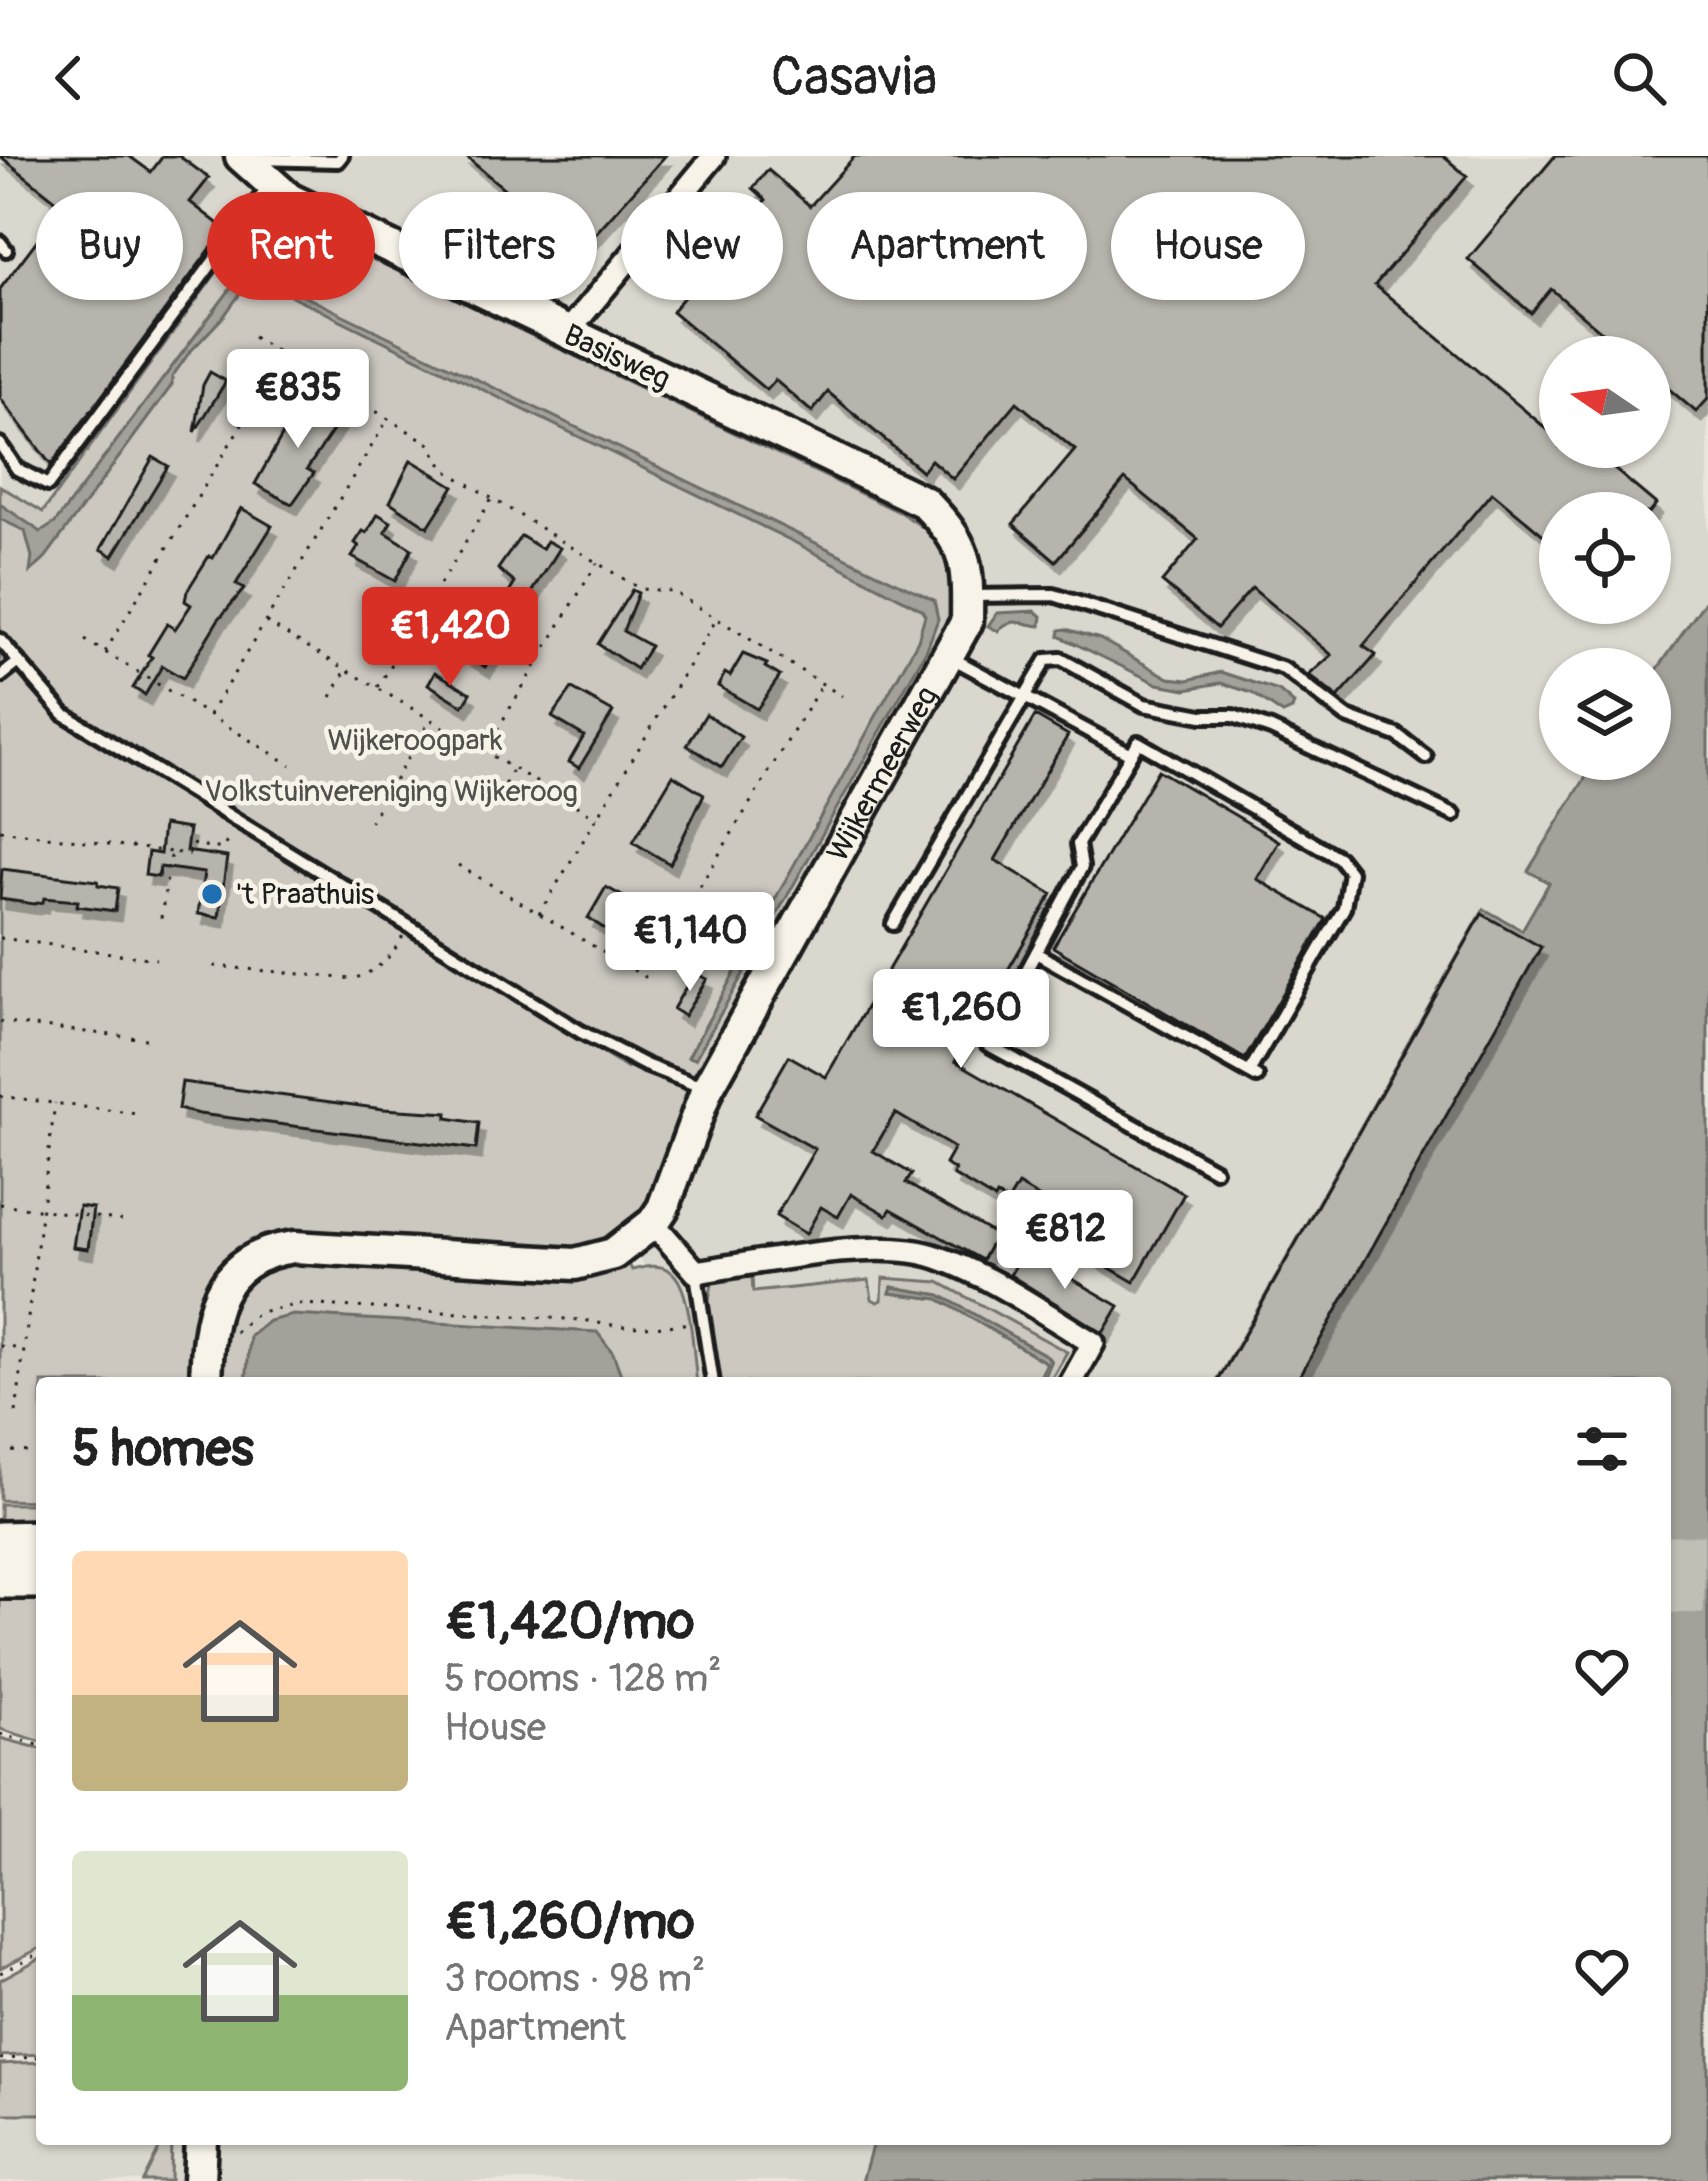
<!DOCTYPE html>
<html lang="en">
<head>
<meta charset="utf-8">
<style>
  :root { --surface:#fff; --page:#f6f6f6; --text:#222; --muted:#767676; --accent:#d93025 }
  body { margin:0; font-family:Pangolin,sans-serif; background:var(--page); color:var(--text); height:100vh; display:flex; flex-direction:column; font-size:45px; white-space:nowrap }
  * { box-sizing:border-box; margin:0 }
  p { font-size:39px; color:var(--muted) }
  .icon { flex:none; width:66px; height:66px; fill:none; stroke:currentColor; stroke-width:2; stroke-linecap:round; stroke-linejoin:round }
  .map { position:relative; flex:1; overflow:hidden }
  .side { position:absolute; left:36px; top:1221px; width:1635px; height:768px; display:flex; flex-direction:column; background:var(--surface); border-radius:12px; box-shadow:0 3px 9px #0004 }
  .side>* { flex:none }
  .guide { position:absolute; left:36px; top:36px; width:1638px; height:108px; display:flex; gap:24px }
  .needle { width:78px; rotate:283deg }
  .buttons { position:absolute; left:1539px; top:180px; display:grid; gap:24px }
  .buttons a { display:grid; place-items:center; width:132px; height:132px; border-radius:50%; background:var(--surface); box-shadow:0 3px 9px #0004; font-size:60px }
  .price { position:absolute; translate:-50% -102px; padding:0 27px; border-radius:12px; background:#fff; color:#222; font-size:39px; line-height:78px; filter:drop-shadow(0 3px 6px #0008) }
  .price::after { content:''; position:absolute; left:50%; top:72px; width:36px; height:27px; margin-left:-18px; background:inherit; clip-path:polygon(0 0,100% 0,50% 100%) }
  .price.active { background:var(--accent); color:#fff }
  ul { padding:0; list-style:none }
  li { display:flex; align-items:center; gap:36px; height:300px; padding:0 36px }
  li span { display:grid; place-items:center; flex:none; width:336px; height:240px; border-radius:12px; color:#555 }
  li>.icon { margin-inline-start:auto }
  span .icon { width:144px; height:144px; fill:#fffc; stroke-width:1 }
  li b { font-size:51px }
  h2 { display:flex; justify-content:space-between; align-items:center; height:144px; padding:0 36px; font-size:51px }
  .pill { padding:0 42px; border-radius:54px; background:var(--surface); box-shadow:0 3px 9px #0004; font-size:42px; line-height:108px }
  .pill.active { background:var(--accent); color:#fff }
  header { display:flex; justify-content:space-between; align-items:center; height:156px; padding:0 36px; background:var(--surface); font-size:54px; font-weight:600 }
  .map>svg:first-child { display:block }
  .built { fill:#dad7ce; fill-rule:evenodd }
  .green { fill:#ccc8c0; stroke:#74726e; stroke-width:3; fill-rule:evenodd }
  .water { fill:#a3a19a; stroke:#6d6c68; stroke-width:3 }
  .building { fill:#b6b4ac; stroke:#1c1c1c; stroke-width:3; filter:url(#shadow) }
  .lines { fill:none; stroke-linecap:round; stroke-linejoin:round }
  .highway-tunnel { stroke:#c1beb6; stroke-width:39; stroke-dasharray:39 20; stroke-linecap:butt }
  .lane-casing { stroke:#1c1c1c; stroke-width:20 }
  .street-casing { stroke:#1c1c1c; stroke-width:30 }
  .secondary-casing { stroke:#1c1c1c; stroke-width:39 }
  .highway-casing { stroke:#1c1c1c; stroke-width:48 }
  .path { stroke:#1c1c1c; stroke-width:3; stroke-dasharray:3 9; stroke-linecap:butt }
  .lane { stroke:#f7f3e8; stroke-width:10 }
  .street { stroke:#f7f3e8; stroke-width:21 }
  .secondary { stroke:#f7f3e8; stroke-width:30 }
  .highway { stroke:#f7f3e8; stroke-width:39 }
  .poi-dot { fill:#1f6fb2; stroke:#f7f3e8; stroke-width:4.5 }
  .labels { text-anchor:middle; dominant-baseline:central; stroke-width:9; stroke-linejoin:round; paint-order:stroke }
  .street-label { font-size:30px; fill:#1c1c1c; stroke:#f7f3e8 }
  .park-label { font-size:30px; fill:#51504d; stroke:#f7f3e8 }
  .poi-label { font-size:30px; fill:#1c1c1c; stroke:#f7f3e8; text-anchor:start }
</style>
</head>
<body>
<header><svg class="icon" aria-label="back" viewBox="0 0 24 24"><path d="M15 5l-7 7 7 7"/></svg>Casavia<svg class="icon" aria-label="search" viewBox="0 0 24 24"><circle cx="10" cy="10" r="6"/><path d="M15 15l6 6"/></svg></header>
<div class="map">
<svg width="1708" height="2025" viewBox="0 0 1708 2025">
  <defs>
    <filter id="shadow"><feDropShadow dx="5.5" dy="10" stdDeviation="0" flood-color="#0004"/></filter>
  </defs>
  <rect width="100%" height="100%" fill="#eae6dc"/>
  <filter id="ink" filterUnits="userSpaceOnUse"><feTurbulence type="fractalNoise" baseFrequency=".00833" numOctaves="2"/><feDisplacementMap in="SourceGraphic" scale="24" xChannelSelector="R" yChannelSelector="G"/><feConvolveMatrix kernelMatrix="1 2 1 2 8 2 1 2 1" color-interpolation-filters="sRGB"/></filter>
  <g filter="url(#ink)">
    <!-- built -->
    <g class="built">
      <path d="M0 0H1708V441L1650 524V513H1560V603H1597L1528 714 1549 726 1521 775 1484 754 1216 1227H697L695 1208 619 1061 42 367 0 340ZM1560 201H1650V291H1560ZM1560 357H1650V447H1560Z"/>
      <polygon points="42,1920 42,1983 874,1983 862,2025 0,2025 0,1921"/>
    </g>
    <!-- green -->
    <g class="green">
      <path d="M269 44 300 68 901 357 935 379 955 423 953 474 742 847C720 878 700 908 686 944 663 999 671 1045 615 1082L632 1114C645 1111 658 1107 670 1115 692 1129 693 1200 697 1227H42V1345L0 1344V330L43 356Z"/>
      <path d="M752 1121 753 1136 869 1124 872 1143 878 1146 882 1144 883 1122 939 1126 1067 1196 1049 1227H720L708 1149 713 1123ZM892 1131 940 1139 1047 1200 1051 1206 1045 1221 1041 1219 1047 1207 939 1143 890 1137Z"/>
      <rect x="0" y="1348" width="42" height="23"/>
      <polygon points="0,1434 42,1436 42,1586 0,1573"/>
      <polygon points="0,1582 42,1593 42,1791 0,1812"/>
      <polygon points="42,1801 42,1898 0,1900 0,1824"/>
      <polygon points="42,1906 42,1958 0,1958 0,1908"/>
      <polygon points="164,1983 171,1983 170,2025 143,2025"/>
    </g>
    <!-- water -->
    <g class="water">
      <polygon points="246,112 934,444 938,463 927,493 695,903 688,901 698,883 918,484 925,459 921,453 796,387 275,132 247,128 224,160 189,197 172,221 172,229 43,405 30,416 32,401 25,375 0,363 0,348 41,376 55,367"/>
      <polygon points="1708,441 1708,2025 862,2025 874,1983 1665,1983 1665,1227 1216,1227 1484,753 1522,774 1549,727 1528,715 1597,603 1650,603 1650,524"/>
      <path d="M1035 455 1042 460 1041 470C1025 469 1011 459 998 475L988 470 997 457Z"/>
      <polygon points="1066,473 1100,483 1169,522 1188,524 1221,516 1279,535 1294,548 1292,554 1283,558 1252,537 1221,527 1186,533 1158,528 1059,480 1060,474"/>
      <polygon points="28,530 628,913 63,567"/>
      <polygon points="892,1131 940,1139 1047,1200 1051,1206 1044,1221 1041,1219 1047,1207 939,1143 890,1137"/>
      <polygon points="293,1159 597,1176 613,1197 624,1227 246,1227 250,1180 269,1165"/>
    </g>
    <!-- building -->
    <g class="building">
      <polygon points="0,0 129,0 151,16 163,0 179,0 209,22 190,46 225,73 51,309 0,242 0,133 63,50"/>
      <polygon points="465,0 665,0 586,88 553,60 543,72 529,60 532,56"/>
      <polygon points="855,0 1443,0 1467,20 1375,129 1560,284 1560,291 1588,291 1656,348 1649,357 1560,357 1560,393 1492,336 1363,490 1376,499 1338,542 1309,519 1332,499 1252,432 1217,472 1162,426 1198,383 1125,323 1056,405 1013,368 1075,294 1017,246 953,323 931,304 922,315 828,236 812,256 775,224 766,234 672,155 766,44 753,32 768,14 810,50"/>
      <polygon points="1555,0 1708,0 1708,243 1696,256 1650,217 1650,201 1631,201 1551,133 1531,157 1468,103"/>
      <polygon points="210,216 226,225 195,276 203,229"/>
      <polygon points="309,241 341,258 340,264 307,313 314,317 292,348 255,328 295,257 298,259"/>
      <polygon points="153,301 168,310 113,400 101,393"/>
      <polygon points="411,304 454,330 428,371 390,346"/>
      <polygon points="241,352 272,370 236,428 244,433 218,464 183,522 162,510 145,539 133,532 152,501 148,499 167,468 175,473 191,449 185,445 187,435 209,400 213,402"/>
      <polygon points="378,358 391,366 385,376 412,393 395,425 352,401 359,390 355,387 363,375 367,377"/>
      <polygon points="521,380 542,393 547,385 560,392 485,511 452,491 485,438 502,448 515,427 498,413"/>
      <polygon points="632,434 638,437 623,475 650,490 636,513 598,488"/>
      <polygon points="743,498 767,508 765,511 780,520 757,553 718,530 725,517 730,520"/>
      <polygon points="435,516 471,537 463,550 428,528"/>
      <polygon points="572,533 613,556 579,612 569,606 584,580 552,561"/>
      <polygon points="706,558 741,581 722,611 687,589"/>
      <polygon points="1035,560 1068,579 995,704 1052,738 955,905 1184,1038 1134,1126 1036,1069 1049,1047 1018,1029 1008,1046 997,1040 995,1044 953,1019 955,1014 945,1008 954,992 895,957 873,995 912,1018 906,1027 996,1079 982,1104 891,1053 887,1059 851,1038 838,1061 821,1051 806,1078 776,1060 815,993 755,959 789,900 826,921"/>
      <polygon points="1158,614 1279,685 1257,723 1326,763 1245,903 1053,791"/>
      <polygon points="673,619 704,638 670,708 633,686"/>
      <polygon points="163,669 189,673 186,695 227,701 219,761 198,758 204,717 160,711 158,721 145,719 148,696 160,698"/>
      <polygon points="2,713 98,725 98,729 118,732 115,755 77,750 78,745 44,742 43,746 34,748 0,743"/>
      <polygon points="606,731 638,749 617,781 588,762"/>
      <polygon points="1482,758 1541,791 1296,1227 1217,1227"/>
      <polygon points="694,817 707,823 684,860 673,853"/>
      <polygon points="182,926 383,953 448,957 447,962 479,967 476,993 199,958 178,953"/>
      <polygon points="79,1050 93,1052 88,1093 73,1091"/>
      <polygon points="1024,1095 1119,1150 1103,1177 1010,1119"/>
    </g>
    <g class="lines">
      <!-- highway-tunnel -->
      <g class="highway-tunnel">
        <polyline points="1665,1399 1708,1399"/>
        <polyline points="1665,1437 1708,1438"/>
      </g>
      <defs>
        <g id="lane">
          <polyline points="257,3 338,5 342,0"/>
          <polyline points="0,86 6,94"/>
          <polyline points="0,288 17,313 48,329 269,30"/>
          <polyline points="970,440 1054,439 1284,513 1347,561 1397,579 1426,601"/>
          <polyline points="0,484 19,506"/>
          <polyline points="950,501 1131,598 1078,688 1082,711 987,888 1215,1014"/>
          <polyline points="0,521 19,506 64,558 581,876 645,909 704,932"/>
          <polyline points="1131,598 1138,586 1339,702 1350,716 1344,752 1249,916"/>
          <polyline points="893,768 1046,504 1061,503 1144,549 1202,560 1233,560 1271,573 1454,659"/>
          <polyline points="1036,797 1257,921"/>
          <polyline points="696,1118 713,1227"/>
        </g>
        <g id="street">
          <polyline points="567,177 714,0"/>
          <path d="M653 1067 696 1116C758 1107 879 1080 937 1101 992 1120 1043 1157 1093 1187L1071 1227"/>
        </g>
        <g id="secondary">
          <path id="s1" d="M206 1227C208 1160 213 1102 294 1091L575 1108 613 1098 653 1067 663 1052 707 933 967 465C968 404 967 390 924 346L289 43 241 0"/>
          <polyline points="199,2025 201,1983"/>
        </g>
        <g id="highway">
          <polyline points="0,1386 42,1385"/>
          <polyline points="0,1422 42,1422"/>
        </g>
      </defs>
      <!-- lane casing -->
      <use href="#lane" class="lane-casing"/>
      <!-- street casing -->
      <use href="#street" class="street-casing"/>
      <!-- secondary casing -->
      <use href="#secondary" class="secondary-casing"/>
      <!-- highway casing -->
      <use href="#highway" class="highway-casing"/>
      <!-- path -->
      <g class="path">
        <polyline points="253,181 430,288 444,313 640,433 672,435 842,540"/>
        <polyline points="266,466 597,662"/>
        <polyline points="85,484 291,609"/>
        <polyline points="105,496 282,201"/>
        <polyline points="378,531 491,344"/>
        <polyline points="331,541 345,516"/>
        <polyline points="209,559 388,263"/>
        <polyline points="485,594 597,407"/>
        <polyline points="499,639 512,614"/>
        <polyline points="370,666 430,564"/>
        <polyline points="0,674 171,696"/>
        <polyline points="458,709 645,821 822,528"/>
        <polyline points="539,758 716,464"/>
        <polyline points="161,762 171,696 189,698 191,688 223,693 230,679"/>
        <polyline points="0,782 156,803"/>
        <path d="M214 810 353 823C377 815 390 803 403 780"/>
        <polyline points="0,866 146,883"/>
        <polyline points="0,940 137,958"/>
        <polyline points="0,1048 125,1065"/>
        <path d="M235 1176 259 1156 301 1148 584 1164C618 1172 655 1173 690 1167"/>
        <polyline points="0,1190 22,1193"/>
        <polyline points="16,1257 55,947"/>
        <polyline points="0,1295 42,1296"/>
        <polyline points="0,1578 42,1590"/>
        <polyline points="0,1817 42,1796"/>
        <polyline points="0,1903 42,1901"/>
      </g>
      <!-- lane -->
      <use href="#lane" class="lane"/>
      <!-- street -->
      <use href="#street" class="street"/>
      <!-- secondary -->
      <use href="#secondary" class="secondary"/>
      <!-- highway -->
      <use href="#highway" class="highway"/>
    </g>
  </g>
  <!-- markers -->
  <circle class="poi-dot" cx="212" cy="738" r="12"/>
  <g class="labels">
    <!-- street labels -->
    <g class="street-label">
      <text transform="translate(617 201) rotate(25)">Basisweg</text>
      <text stroke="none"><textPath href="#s1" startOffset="1059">Wijkermeerweg</textPath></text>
    </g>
    <!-- park labels -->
    <g class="park-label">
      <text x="415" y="584">Wijkeroogpark</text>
      <text x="391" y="635">Volkstuinvereniging Wijkeroog</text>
    </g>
    <!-- poi labels -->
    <g class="poi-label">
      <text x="236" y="738">'t Praathuis</text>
    </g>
  </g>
</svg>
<div class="buttons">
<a><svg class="needle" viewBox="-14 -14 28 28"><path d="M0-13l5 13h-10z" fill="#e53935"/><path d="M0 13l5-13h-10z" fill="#767676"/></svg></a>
<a><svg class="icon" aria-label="locate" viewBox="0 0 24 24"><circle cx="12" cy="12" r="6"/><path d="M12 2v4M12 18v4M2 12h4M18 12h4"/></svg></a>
<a><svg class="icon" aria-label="layers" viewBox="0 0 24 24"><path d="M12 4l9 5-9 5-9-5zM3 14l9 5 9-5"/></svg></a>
</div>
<b class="price" style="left:298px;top:295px">€835</b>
<b class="price active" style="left:450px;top:533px">€1,420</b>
<b class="price" style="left:690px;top:838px">€1,140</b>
<b class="price" style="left:961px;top:915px">€1,260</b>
<b class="price" style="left:1065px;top:1136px">€812</b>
<div class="guide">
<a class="pill">Buy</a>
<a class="pill active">Rent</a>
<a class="pill">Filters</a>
<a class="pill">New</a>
<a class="pill">Apartment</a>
<a class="pill">House</a>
</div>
<section class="side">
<h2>5 homes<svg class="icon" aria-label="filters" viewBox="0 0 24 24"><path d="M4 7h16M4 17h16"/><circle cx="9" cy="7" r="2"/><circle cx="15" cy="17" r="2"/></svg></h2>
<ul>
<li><span style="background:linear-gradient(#ffd9b3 60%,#c2b280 0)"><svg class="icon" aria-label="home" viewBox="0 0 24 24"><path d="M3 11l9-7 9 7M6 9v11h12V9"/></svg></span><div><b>€1,420/mo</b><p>5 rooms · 128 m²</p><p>House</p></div><svg class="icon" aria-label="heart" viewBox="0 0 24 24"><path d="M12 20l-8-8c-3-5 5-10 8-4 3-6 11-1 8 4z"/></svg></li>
<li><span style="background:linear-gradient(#dfe7d0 60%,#8fb573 0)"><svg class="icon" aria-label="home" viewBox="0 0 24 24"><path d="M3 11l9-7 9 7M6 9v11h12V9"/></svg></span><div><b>€1,260/mo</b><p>3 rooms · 98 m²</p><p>Apartment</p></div><svg class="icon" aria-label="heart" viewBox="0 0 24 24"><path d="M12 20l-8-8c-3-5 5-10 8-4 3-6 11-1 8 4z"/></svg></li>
</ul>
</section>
</div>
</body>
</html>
